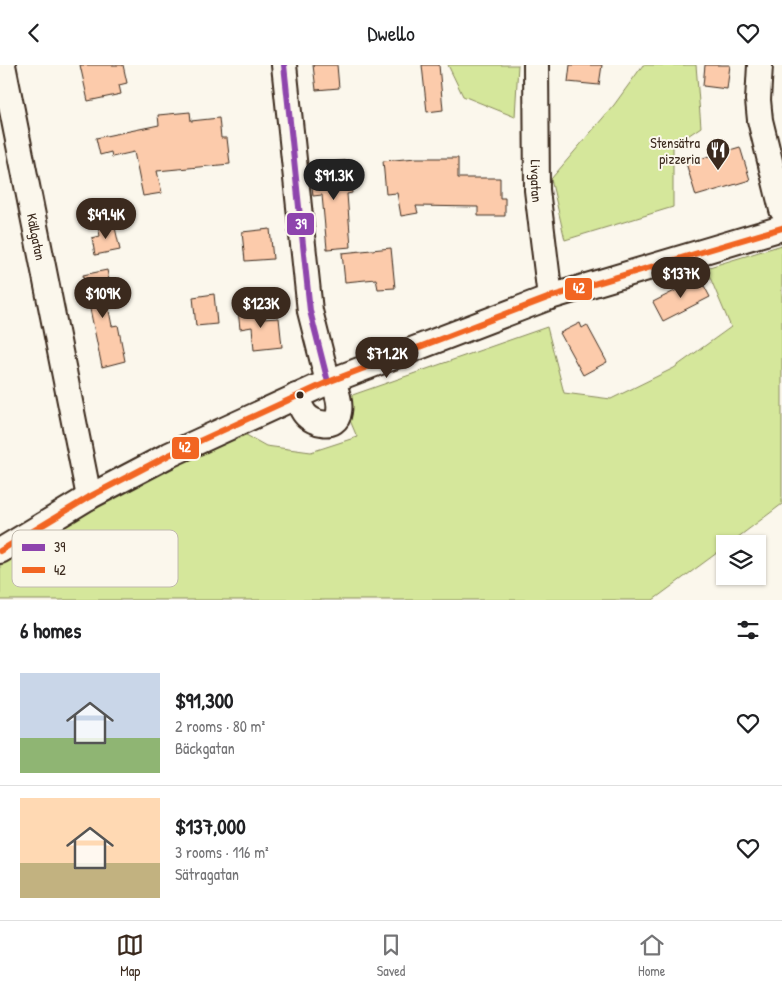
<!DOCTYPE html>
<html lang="en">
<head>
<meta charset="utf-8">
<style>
  :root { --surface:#fff; --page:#f6f6f6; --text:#202124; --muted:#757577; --line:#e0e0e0; --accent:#3b2a1e }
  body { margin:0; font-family:"Patrick Hand",sans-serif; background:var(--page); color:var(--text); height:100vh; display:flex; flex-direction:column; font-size:19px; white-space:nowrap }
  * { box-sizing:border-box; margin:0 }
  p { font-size:16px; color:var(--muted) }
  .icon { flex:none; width:28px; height:28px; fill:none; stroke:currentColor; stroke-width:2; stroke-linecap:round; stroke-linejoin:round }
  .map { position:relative; height:535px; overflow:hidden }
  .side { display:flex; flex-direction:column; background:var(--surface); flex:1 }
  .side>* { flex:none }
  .controls { position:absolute; left:716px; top:470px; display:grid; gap:10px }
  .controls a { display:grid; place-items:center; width:50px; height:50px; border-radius:0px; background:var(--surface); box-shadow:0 1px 4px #0004; font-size:25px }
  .price { position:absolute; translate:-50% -42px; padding:0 11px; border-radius:18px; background:var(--accent); color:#fff; font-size:16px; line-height:32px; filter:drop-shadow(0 1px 2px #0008) }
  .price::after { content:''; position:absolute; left:50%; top:30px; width:15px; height:11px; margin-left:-8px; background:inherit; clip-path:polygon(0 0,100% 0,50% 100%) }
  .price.on { background:#222; color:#fff }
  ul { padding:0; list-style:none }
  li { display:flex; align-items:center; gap:15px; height:125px; padding:0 20px }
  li+li { border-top:1px solid var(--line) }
  li span { display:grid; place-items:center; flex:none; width:140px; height:100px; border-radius:0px; color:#555 }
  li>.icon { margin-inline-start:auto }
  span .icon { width:60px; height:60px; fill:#fffc; stroke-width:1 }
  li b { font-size:21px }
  h2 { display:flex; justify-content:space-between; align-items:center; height:60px; padding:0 20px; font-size:21px }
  header { display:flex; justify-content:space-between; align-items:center; height:65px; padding:0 20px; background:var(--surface); font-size:22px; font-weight:600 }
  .dock { display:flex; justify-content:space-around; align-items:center; height:70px; border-top:1px solid var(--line); background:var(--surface); font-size:14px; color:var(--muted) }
  .dock a { display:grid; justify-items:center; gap:2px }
  .dock .on { color:var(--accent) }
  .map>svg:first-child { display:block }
  .green { fill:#d5e79b; stroke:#88885c }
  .building { fill:#fccbab; stroke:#3b2a1e }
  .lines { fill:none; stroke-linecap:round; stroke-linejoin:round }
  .minor-casing { stroke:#3b2a1e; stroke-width:28 }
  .minor { stroke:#fbf7ec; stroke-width:24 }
  .bus-1-casing { stroke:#fbf7ec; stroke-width:10 }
  .bus-2-casing { stroke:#fbf7ec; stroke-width:10 }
  .bus-1 { stroke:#8e44ad; stroke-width:6 }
  .bus-2 { stroke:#f26522; stroke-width:6 }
  .bus-dot { fill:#3b2a1e; stroke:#fbf7ec; stroke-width:2 }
  .labels { text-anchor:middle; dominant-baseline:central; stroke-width:4; stroke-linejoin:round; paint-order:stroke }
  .poi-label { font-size:14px; fill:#3b2a1e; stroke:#fbf7ec; text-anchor:end }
  .street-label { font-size:14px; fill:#3b2a1e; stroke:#fbf7ec }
  .key { fill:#fbf7ec; stroke:#c1baae; stroke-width:1 }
  .key-label { font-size:14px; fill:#3b2a1e }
  .line-badge { stroke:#fbf7ec; stroke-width:2 }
  .badge-label { font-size:14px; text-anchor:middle; font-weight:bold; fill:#fff }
</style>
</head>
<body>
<header><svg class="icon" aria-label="back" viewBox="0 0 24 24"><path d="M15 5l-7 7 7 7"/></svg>Dwello<svg class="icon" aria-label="heart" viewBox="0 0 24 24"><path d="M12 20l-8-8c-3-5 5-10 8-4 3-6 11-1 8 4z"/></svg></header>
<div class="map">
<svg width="782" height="535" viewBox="0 0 782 535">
  <rect width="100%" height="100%" fill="#fbf7ec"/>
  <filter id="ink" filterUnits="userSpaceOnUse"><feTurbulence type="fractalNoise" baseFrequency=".02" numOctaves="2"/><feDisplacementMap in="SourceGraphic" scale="10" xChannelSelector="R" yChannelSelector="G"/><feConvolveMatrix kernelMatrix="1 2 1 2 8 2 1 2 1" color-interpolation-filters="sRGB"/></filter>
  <g filter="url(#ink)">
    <!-- green -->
    <g class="green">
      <polygon points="448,0 518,0 515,52 463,31"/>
      <polygon points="643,0 696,0 701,62 673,81 673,142 565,175 551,114 614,40"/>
      <polygon points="782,180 782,439 729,479 725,479 725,482 653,535 0,535 0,500 119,429 239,366 266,381 311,387 357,372 341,334 547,262 564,328 611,334 674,303 731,262 706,203"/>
    </g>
    <!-- building -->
    <g class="building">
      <polygon points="80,0 123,0 127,18 119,20 121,29 88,36"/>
      <polygon points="313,0 337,0 339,23 316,25"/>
      <polygon points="422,0 439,0 443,45 427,47"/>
      <polygon points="570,0 602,0 599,20 568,17"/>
      <polygon points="705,0 730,0 727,24 703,21"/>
      <polygon points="190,47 191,56 219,53 221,73 227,73 230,99 157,106 162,128 143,131 134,87 112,92 111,87 100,90 96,73 159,60 158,50"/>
      <polygon points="740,82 750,115 696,131 686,98"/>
      <polygon points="416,93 458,93 458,113 500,113 500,133 505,133 505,151 478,151 478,142 416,141 418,148 401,151 397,128 386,129 383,96"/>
      <polygon points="349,95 352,128 347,129 351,182 327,184 322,130 313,131 311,112 314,112 313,103 320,102 319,98"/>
      <polygon points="114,158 120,185 95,190 92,173 100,171 98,161"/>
      <polygon points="270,164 273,194 245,196 242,167"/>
      <polygon points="391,183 395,223 378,224 376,214 345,217 342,188"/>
      <polygon points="107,205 111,225 105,226 112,261 118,260 125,296 102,302 83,210"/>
      <polygon points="700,213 710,232 663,256 653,237"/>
      <polygon points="214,229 217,259 196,261 193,232"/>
      <polygon points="261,243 262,254 279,253 282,282 254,285 252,262 240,264 238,245"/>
      <polygon points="580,258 582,263 587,260 607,297 583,310 560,268"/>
    </g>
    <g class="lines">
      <defs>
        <g id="minor">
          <path id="s1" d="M3 0 89 432"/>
          <polyline points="284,0 310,246 328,317"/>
          <path id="s2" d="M536 0 537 125 550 232"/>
          <polyline points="760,0 758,35 760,55 782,145"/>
          <path d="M296 331C299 337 301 344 305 349 313 359 337 365 339 347 341 337 336 325 333 316"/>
          <polyline points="0,486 89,432 169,390 328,317 550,232 782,163"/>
        </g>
      </defs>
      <!-- minor casing -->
      <use href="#minor" class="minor-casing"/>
      <!-- minor -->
      <use href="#minor" class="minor"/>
      <defs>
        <polyline id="bus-1" points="284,0 310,246 328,317"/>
        <polyline id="bus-2" points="0,486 89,432 169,390 328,317 550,232 782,163"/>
      </defs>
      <!-- bus-1 casing -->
      <use href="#bus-1" class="bus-1-casing"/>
      <!-- bus-2 casing -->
      <use href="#bus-2" class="bus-2-casing"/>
      <!-- bus-1 -->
      <use href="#bus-1" class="bus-1"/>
      <!-- bus-2 -->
      <use href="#bus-2" class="bus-2"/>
    </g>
  </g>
  <!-- icons -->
  <defs>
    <symbol id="restaurant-pin" viewBox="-11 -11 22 30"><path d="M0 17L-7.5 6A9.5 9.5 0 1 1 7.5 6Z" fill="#3b2a1e" stroke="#fbf7ec"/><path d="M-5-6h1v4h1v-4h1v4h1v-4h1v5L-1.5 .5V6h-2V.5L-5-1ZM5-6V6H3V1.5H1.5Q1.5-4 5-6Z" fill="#fff"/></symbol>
  </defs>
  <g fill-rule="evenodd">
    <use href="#restaurant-pin" x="704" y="71" width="28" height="38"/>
  </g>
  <!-- markers -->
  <circle class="bus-dot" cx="300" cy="330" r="4.5"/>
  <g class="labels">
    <!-- poi labels -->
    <g class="poi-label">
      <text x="700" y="77">Stensätra<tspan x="700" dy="16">pizzeria</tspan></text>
    </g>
    <!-- street labels -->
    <g class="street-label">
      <text stroke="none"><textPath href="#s2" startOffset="116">Livgatan</textPath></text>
      <text stroke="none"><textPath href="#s1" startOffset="175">Källgatan</textPath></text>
    </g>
  </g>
  <!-- legend -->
  <rect x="12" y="465" width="166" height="57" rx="8" class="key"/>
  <rect x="22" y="479" width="23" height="7" fill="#8e44ad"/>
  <rect x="22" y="502" width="23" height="6" fill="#f26522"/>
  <g class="key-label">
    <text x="54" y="487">39</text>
    <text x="54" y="510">42</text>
  </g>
  <g class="line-badge">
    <rect x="286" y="147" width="29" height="24" rx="5" fill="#8e44ad"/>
    <rect x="564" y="212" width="29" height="24" rx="5" fill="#f26522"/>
    <rect x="171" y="371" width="29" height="24" rx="5" fill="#f26522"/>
  </g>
  <g class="badge-label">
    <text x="301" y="164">39</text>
    <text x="579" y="228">42</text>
    <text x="185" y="387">42</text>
  </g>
</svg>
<div class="controls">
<a><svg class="icon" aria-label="layers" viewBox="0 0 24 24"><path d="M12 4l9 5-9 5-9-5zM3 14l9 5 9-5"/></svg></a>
</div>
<b class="price on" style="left:334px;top:136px">$91.3K</b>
<b class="price" style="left:106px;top:175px">$49.4K</b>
<b class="price" style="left:681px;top:234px">$137K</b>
<b class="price" style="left:103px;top:254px">$109K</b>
<b class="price" style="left:261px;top:264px">$123K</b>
<b class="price" style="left:387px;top:314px">$71.2K</b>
</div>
<section class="side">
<h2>6 homes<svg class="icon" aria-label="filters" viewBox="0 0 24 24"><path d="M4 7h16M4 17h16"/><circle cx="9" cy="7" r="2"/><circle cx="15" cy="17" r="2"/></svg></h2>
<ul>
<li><span style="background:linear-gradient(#c9d6e8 65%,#8fb573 0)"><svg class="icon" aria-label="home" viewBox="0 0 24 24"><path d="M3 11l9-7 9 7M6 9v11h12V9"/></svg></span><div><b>$91,300</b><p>2 rooms · 80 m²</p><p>Bäckgatan</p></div><svg class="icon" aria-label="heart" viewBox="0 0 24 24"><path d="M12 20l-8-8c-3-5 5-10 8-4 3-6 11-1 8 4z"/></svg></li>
<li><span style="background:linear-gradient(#ffd9b3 65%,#c2b280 0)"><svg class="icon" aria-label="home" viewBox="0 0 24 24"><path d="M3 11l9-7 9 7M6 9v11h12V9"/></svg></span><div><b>$137,000</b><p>3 rooms · 116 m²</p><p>Sätragatan</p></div><svg class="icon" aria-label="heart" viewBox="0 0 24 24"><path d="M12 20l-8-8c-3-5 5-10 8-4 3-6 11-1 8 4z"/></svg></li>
</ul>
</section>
<nav class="dock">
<a class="on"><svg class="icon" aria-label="map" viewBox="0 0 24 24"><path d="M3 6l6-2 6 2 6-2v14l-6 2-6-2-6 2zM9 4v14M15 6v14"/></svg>Map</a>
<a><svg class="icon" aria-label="saved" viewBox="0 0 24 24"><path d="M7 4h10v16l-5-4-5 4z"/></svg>Saved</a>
<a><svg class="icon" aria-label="home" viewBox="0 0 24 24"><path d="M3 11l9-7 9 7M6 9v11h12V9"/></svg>Home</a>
</nav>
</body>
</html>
